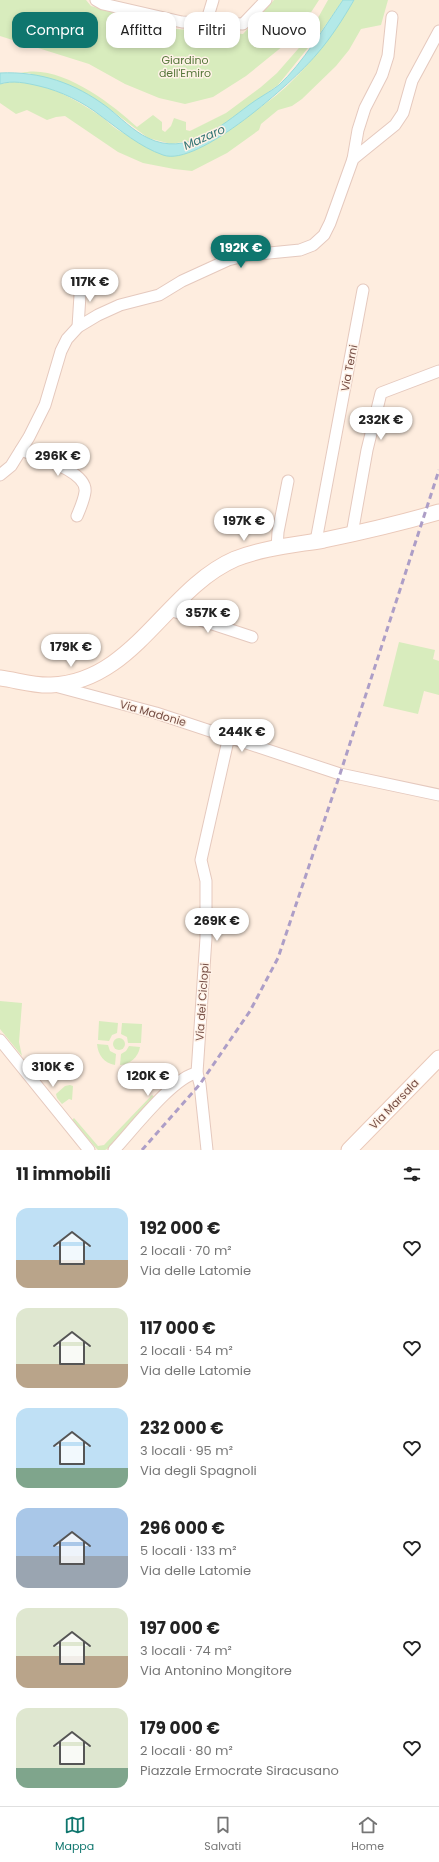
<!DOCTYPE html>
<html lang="it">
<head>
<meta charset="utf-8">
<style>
  :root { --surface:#fff; --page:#f6f6f6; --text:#222; --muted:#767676; --line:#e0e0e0; --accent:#0f766e }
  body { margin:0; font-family:Poppins,sans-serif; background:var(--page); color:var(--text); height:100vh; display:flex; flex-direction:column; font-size:15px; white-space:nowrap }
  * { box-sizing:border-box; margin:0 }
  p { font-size:13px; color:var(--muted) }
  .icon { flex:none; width:22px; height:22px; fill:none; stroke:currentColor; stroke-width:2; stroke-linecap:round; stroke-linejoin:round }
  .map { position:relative; height:1150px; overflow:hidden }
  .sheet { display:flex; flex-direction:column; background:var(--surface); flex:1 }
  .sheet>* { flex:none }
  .top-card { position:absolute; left:12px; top:12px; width:415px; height:36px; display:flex; gap:8px }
  .price { position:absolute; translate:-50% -34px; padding:0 9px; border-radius:14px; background:#fff; color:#222; font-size:13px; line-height:26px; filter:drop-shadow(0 1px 2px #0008) }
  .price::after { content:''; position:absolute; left:50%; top:24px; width:12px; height:9px; margin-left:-6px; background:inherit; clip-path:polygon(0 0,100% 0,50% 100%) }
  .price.selected { background:var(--accent); color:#fff }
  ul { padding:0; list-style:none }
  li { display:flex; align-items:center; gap:12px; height:100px; padding:0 16px }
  li span { display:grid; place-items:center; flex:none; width:112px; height:80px; border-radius:12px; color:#555 }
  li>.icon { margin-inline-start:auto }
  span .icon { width:48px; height:48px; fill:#fffc; stroke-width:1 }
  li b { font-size:17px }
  h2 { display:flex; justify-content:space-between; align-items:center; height:48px; padding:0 16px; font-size:17px }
  .tag { padding:0 14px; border-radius:12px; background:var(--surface); box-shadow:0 2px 6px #0003; font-size:14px; line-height:36px }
  .tag.selected { background:var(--accent); color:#fff }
  .tabs { display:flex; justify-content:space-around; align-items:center; height:56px; border-top:1px solid var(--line); background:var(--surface); font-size:11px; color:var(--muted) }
  .tabs a { display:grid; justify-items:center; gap:2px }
  .tabs .selected { color:var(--accent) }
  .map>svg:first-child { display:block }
  .green { fill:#d8ecbd }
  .water { fill:#b3e9e8; stroke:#98dbdb }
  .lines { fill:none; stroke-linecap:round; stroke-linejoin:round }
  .street-casing { stroke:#e5c9be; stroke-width:13 }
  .secondary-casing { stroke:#eac9ba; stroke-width:17 }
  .street { stroke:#fff; stroke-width:11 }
  .secondary { stroke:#fff; stroke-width:15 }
  .rail { stroke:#ad9ec7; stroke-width:3; stroke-dasharray:6 4; stroke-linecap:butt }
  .labels { text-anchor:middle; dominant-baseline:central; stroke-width:3; stroke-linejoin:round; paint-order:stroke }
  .park-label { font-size:11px; fill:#56773a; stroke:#fff2e7 }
  .street-label { font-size:11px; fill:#764e45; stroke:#fff2e7 }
  .water-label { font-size:12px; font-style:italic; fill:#357676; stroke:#fff2e7 }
</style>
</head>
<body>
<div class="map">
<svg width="439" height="1150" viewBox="0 0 439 1150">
  <rect width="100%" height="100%" fill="#feeddf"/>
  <!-- green -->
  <g class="green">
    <polygon points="0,0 86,0 91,6 147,22 176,29 243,34 274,0 319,0 308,17 283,46 246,76 213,97 185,104 159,98 125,84 89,64 0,36"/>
    <path d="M328 0H343L320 33 278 85 213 132 194 140 171 144 148 138 107 107 29 73H21C59 63 111 103 137 127L153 115 162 122V130L165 132 171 126 174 118 186 122V130L190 131 226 113 261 87 277 73 305 41Z"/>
    <path d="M354 0H388L381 25 361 29 349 50 336 66 302 99 292 106 278 110 261 124 259 130 227 153 192 171 174 169 143 163 118 152 65 116 56 117 47 120 27 110 16 114 0 103V84C34 75 72 97 99 115 106 119 111 126 118 130 136 141 158 147 178 155 206 146 230 131 254 112 266 103 279 94 289 84 315 59 335 31 354 0Z"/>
    <polygon points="399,642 435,650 433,659 439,661 439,695 424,691 418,714 383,706"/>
    <polygon points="0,1001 22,1003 19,1042 22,1056 0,1029"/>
    <polygon points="99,1021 118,1023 117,1033 112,1035 109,1041 98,1040"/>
    <polygon points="122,1023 142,1024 141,1043 128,1043 127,1037 121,1034"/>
    <circle cx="119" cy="1044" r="6"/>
    <path d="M97 1044 108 1045 110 1051 116 1054 115 1065C104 1063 98 1055 97 1044Z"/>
    <path d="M129 1046 140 1047C138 1058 130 1064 120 1065L121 1054 126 1051Z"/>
    <polygon points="70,1085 73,1086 72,1100 69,1099 62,1104 57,1098 56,1094 65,1086"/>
    <polygon points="152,1095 156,1098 110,1147 105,1150 98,1150 96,1148 72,1120 74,1118 98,1146 104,1145"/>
  </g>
  <!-- water -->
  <path class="water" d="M343 0H354C343 19 331 38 316 55 294 81 198 168 163 155 140 147 120 130 101 116 83 102 61 91 39 86 26 83 13 80 0 84V73C40 71 75 83 107 107 120 117 133 131 148 138 186 157 221 126 249 105 258 98 270 92 279 85 302 64 325 26 343 0Z"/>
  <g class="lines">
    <defs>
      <g id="street">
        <polyline points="96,0 103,4 182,22 243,24 266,0"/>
        <polyline points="206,23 213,0"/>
        <polyline points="353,159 358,130 365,108 382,75 388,56 392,17"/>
        <polyline points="78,327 81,279"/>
        <path d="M21 450C37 457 88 471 85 492 84 500 80 509 77 516"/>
        <polyline points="0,475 11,466 29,437 45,405 61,351 67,339 78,327 98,315 120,305 159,295 182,281 228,260 248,255 300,250 313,245 324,235 330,223 353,159 395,125 403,113 412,81 439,31"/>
        <polyline points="352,534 367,450 381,393 439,371"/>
        <polyline points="316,541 363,290"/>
        <polyline points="277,548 278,532 288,481"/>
        <polyline points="170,610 252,637"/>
        <polyline points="55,686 156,713 340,774 439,795"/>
        <polyline points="0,1040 89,1150"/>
        <path d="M114 1150C132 1131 174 1076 197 1073"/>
        <polyline points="207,1150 200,1084 197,1073 206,938 206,881 201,860 229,736"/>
      </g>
      <g id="secondary">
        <path d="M0 678C16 680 35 686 51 685 134 682 166 589 235 559 262 548 295 545 324 540 363 532 401 523 439 512"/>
        <polyline points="349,1150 439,1058"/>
      </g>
    </defs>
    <!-- street casing -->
    <use href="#street" class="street-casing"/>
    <!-- secondary casing -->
    <use href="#secondary" class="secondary-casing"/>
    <!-- street -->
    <use href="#street" class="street"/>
    <!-- secondary -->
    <use href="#secondary" class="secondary"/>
    <!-- rail -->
    <polyline class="rail" points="142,1150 200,1084 250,1011 278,958 340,774 439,470"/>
  </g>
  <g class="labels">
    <!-- park labels -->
    <g class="park-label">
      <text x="185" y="60">Giardino<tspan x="185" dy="13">dell'Emiro</tspan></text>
    </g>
    <!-- street labels -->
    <g class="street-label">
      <text transform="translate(349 368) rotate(-79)">Via Terni</text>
      <text transform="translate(153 713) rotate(16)">Via Madonie</text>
      <text transform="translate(202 1002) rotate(-86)">Via dei Ciclopi</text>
      <text transform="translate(394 1104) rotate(-46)">Via Marsala</text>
    </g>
    <!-- water labels -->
    <g class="water-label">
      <text transform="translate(204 137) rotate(-24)">Mazaro</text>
    </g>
  </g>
</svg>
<b class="price selected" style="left:241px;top:269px">192K €</b>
<b class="price" style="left:90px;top:303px">117K €</b>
<b class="price" style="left:381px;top:441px">232K €</b>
<b class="price" style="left:58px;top:477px">296K €</b>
<b class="price" style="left:244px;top:542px">197K €</b>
<b class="price" style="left:208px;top:634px">357K €</b>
<b class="price" style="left:71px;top:668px">179K €</b>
<b class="price" style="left:242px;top:753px">244K €</b>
<b class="price" style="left:217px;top:942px">269K €</b>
<b class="price" style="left:53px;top:1088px">310K €</b>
<b class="price" style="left:148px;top:1097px">120K €</b>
<div class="top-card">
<a class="tag selected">Compra</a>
<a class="tag">Affitta</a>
<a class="tag">Filtri</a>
<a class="tag">Nuovo</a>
</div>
</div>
<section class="sheet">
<h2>11 immobili<svg class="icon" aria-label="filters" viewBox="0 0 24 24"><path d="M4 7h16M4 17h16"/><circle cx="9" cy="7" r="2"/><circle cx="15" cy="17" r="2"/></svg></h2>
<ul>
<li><span style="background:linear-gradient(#bfe0f5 65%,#b9a48a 0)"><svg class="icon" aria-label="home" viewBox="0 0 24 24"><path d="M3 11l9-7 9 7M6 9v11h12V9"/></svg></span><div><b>192 000 €</b><p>2 locali · 70 m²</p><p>Via delle Latomie</p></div><svg class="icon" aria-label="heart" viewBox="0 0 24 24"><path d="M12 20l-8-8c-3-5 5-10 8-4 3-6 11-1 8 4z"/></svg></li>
<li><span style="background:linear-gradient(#dfe7d0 70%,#b9a48a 0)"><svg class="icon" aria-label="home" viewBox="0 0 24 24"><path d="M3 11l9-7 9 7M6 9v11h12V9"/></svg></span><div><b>117 000 €</b><p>2 locali · 54 m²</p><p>Via delle Latomie</p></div><svg class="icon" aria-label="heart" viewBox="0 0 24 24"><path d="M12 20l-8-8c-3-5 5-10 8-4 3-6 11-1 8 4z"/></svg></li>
<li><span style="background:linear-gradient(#bfe0f5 75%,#7fa58c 0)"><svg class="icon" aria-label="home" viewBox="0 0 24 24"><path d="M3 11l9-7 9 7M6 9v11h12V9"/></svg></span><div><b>232 000 €</b><p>3 locali · 95 m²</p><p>Via degli Spagnoli</p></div><svg class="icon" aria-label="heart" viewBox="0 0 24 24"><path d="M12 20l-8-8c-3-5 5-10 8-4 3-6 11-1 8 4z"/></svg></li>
<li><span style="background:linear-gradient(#a9c7e8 60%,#9aa5b1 0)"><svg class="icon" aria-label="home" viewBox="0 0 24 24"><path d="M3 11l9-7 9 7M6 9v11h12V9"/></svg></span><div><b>296 000 €</b><p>5 locali · 133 m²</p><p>Via delle Latomie</p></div><svg class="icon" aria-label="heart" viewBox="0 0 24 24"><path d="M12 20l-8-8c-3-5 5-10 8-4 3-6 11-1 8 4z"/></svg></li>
<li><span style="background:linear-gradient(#dfe7d0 60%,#b9a48a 0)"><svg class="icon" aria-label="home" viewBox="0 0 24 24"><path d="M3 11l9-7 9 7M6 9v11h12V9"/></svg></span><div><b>197 000 €</b><p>3 locali · 74 m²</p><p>Via Antonino Mongitore</p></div><svg class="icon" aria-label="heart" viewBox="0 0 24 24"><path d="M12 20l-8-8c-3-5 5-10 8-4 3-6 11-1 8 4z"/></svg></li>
<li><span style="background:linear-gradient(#dfe7d0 75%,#7fa58c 0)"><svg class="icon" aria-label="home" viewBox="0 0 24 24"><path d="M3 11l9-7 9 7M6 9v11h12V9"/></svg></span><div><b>179 000 €</b><p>2 locali · 80 m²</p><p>Piazzale Ermocrate Siracusano</p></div><svg class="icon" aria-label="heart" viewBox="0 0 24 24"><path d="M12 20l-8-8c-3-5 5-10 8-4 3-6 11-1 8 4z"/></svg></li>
</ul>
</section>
<nav class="tabs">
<a class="selected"><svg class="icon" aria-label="map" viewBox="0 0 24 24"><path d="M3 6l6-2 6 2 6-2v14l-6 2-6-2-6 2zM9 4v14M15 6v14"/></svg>Mappa</a>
<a><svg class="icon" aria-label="saved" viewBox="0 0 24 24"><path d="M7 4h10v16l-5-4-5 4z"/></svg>Salvati</a>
<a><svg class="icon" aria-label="home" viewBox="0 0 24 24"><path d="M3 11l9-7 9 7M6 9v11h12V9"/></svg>Home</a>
</nav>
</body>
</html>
